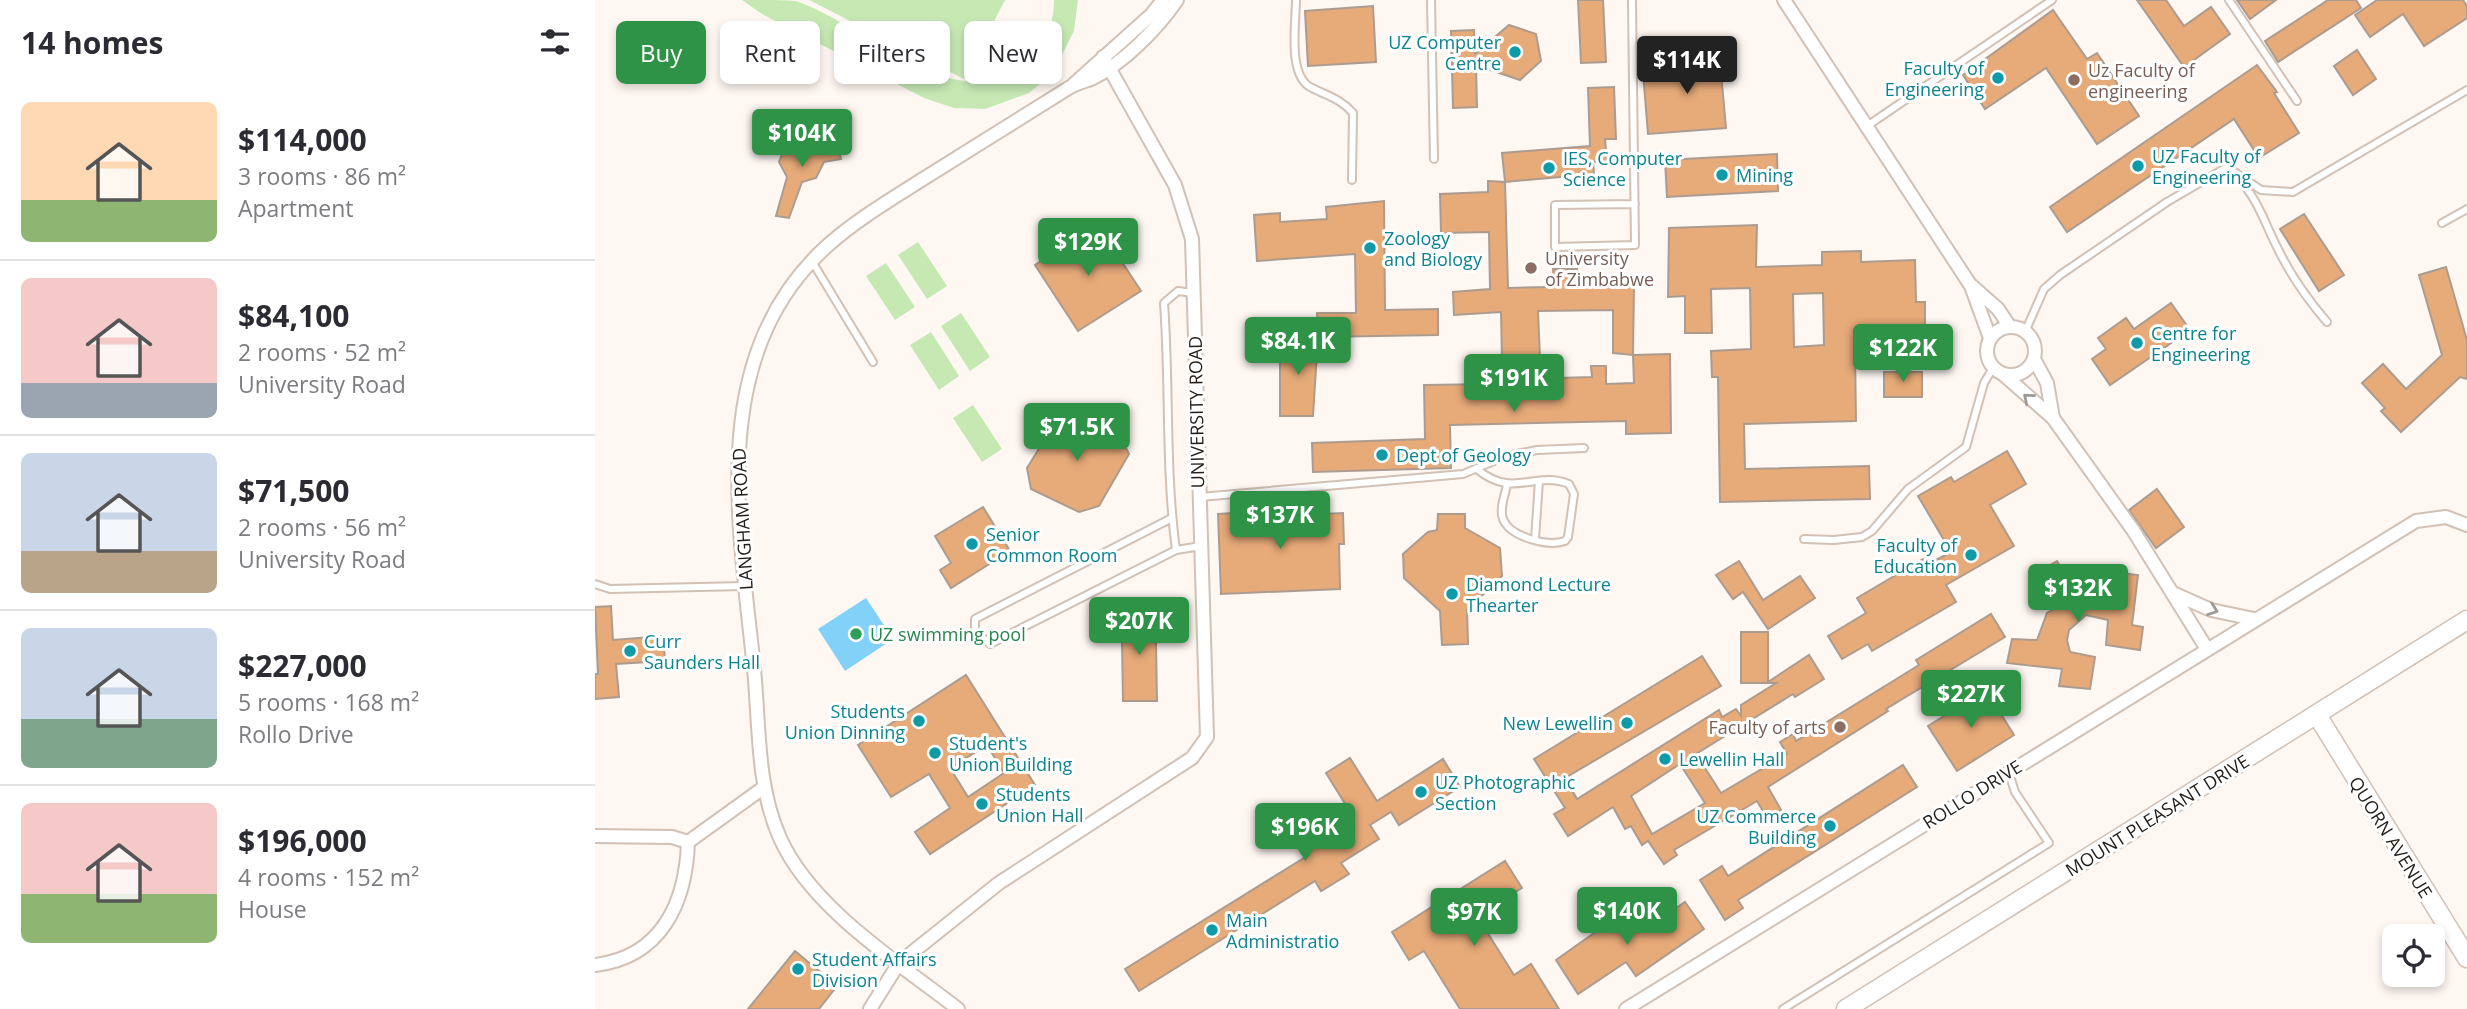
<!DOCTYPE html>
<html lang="en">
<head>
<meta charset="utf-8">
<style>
  :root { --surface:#fff; --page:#f7f7f7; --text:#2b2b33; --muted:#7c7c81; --line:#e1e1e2; --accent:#2f9347 }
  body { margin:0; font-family:"Open Sans",sans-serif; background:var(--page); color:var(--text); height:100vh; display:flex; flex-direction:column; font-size:26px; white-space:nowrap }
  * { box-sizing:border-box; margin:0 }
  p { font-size:23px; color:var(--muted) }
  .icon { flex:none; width:38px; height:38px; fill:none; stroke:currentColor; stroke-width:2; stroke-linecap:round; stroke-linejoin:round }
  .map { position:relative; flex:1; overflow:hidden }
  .drawer { display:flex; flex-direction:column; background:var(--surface); width:595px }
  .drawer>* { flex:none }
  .top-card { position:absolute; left:21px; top:21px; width:665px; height:63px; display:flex; gap:14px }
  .tools { position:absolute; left:1787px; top:924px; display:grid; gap:14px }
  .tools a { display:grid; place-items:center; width:63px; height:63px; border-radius:10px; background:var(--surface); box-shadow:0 4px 10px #0003; font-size:35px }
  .price { position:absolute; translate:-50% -60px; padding:0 16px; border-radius:7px; background:var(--accent); color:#fff; font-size:23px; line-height:46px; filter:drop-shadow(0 2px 4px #0008) }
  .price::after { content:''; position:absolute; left:50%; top:42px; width:21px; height:16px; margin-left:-10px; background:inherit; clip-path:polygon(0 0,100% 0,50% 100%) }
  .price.current { background:#222; color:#fff }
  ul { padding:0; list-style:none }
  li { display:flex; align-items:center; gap:21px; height:175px; padding:0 21px }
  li+li { border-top:2px solid var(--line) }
  li span { display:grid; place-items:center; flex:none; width:196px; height:140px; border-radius:10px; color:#555 }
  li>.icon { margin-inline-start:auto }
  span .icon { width:84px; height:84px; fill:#fffc; stroke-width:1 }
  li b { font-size:30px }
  h2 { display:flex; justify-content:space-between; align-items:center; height:84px; padding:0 21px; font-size:30px }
  .tag { padding:0 24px; border-radius:10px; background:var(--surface); box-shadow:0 4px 10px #0003; font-size:24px; line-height:63px }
  .tag.current { background:var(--accent); color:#fff }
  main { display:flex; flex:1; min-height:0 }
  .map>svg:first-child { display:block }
  .green { fill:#c6e9b4 }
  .water { fill:#81d1f8 }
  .building { fill:#e7aa79; stroke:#ac9c8f; stroke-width:2; fill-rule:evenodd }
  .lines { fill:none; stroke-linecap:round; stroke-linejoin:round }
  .lane-casing { stroke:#d2c1b4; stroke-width:10 }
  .street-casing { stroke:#d2c1b4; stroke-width:16 }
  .secondary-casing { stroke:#d2c1b4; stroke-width:21 }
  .lane { stroke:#fff; stroke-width:6 }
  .street { stroke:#fff; stroke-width:12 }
  .secondary { stroke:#fff; stroke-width:18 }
  .oneway { stroke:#9c9997 }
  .culture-dot { fill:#0f9aa8; stroke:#fff; stroke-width:2.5 }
  .education-dot { fill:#8d6e63; stroke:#fff; stroke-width:2.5 }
  .leisure-dot { fill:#2e9e5b; stroke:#fff; stroke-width:2.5 }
  .labels { text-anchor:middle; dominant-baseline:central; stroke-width:6; stroke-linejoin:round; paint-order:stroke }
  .culture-label { font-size:18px; fill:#0d838f; stroke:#fff; text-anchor:start }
  .education-label { font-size:18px; fill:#785e54; stroke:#fff; text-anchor:start }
  .street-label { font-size:18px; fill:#231d18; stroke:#fff }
  .leisure-label { font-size:18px; fill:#27864d; stroke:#fff; text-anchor:start }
</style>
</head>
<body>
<main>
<section class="drawer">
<h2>14 homes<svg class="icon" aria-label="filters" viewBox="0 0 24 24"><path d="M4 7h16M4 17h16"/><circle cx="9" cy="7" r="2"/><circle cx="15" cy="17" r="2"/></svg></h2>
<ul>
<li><span style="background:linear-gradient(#ffd9b3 70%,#8fb573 0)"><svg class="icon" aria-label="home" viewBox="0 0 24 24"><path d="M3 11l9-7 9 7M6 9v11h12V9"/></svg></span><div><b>$114,000</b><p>3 rooms · 86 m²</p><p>Apartment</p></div></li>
<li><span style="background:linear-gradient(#f6c9c9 75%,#9aa5b1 0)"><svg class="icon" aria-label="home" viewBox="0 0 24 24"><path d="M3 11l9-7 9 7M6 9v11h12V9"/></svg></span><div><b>$84,100</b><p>2 rooms · 52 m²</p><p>University Road</p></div></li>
<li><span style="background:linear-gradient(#c9d6e8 70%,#b9a48a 0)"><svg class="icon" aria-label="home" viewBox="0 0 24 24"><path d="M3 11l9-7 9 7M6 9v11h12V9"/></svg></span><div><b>$71,500</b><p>2 rooms · 56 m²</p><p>University Road</p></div></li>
<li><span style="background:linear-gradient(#c9d6e8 65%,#7fa58c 0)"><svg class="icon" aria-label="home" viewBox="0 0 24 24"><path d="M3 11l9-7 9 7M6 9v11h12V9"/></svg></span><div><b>$227,000</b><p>5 rooms · 168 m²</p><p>Rollo Drive</p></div></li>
<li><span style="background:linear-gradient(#f6c9c9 65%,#8fb573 0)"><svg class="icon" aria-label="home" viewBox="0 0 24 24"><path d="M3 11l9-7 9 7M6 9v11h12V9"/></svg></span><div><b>$196,000</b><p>4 rooms · 152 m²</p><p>House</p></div></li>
</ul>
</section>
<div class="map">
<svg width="1872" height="1009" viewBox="0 0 1872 1009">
  <rect width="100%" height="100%" fill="#fef7f2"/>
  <!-- green -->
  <g class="green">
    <path d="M147 0C163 0 185 0 200 1 267 21 365 125 433 62 450 46 459 24 459 0H483L479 31 458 73 434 93 390 109 359 108 329 98 167 14Z"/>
    <polygon points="214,0 410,0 369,79"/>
    <polygon points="323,242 352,286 332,299 303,255"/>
    <polygon points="291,263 320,307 300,320 271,276"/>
    <polygon points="366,313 395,357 375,371 346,326"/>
    <polygon points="336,332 364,376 344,390 315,345"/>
    <polygon points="378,405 407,449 387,462 358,418"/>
  </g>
  <!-- water -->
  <polygon class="water" points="271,598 298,639 250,671 223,629"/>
  <!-- building -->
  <g class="building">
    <polygon points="983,0 1008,0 1011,62 986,63"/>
    <polygon points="1542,0 1571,0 1589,26 1616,7 1635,34 1589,67"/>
    <polygon points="1642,0 1681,0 1655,19"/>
    <polygon points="1733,0 1761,0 1766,8 1683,62 1670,41"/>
    <polygon points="1782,0 1868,0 1872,6 1872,18 1829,46 1808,14 1775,37 1760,15"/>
    <polygon points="778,6 781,62 713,66 710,11"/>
    <polygon points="1458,10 1492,59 1502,53 1544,116 1502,144 1451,68 1390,109 1368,75"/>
    <polygon points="914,25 941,34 946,61 925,80 881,65 882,107 858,108 856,31 879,30 880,54"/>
    <polygon points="1762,50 1781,79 1758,95 1739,66"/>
    <polygon points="1131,54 1132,72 1126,72 1131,128 1053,134 1048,72 1091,68 1090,56"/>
    <polygon points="1662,65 1682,92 1679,93 1704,133 1664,158 1639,119 1472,232 1455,207"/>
    <polygon points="1019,87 1021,139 1010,139 1012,161 998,162 999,174 910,182 907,153 995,146 993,88"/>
    <polygon points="197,140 219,142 225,148 243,146 246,159 229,162 221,178 207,182 194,218 181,216 192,177 184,162 190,147"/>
    <polygon points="1182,154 1183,191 1072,197 1070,160"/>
    <polygon points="893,181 910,182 913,288 949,287 959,283 958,269 982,269 983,284 1039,283 1038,355 1018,353 1018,310 943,311 945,358 907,360 906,312 859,315 858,292 895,289 894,232 846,233 845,194 893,192"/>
    <polygon points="789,201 790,310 843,309 843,335 723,337 722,313 761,313 760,254 662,261 659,215 685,213 685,222 732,219 731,207"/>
    <polygon points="1709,214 1749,275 1724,291 1685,229"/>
    <polygon points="502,224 546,291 483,331 440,265"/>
    <path d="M1162 225 1161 267 1227 265V252L1266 251V262L1320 260 1321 302H1330V350H1260L1261 421 1149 424 1150 469 1274 466 1275 499 1125 502 1123 377H1117L1116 351 1156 349 1155 288 1116 289 1117 333H1090V296L1073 297 1074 228ZM1228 293 1229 345 1199 347 1198 294Z"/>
    <polygon points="1851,267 1872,340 1872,379 1865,377 1806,432 1786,411 1790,408 1767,383 1788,364 1811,389 1847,355 1824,275"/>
    <polygon points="1576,303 1595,330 1515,385 1497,359 1511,349 1503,338 1531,318 1539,329"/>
    <polygon points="723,337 718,416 685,416 685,342"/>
    <polygon points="1075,354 1076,433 1031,434 1031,421 855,425 856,468 718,472 717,443 830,439 829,385 900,384 900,369 916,369 916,382 945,382 945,370 963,369 963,378 997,377 996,366 1011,366 1011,384 1039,383 1038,355"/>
    <rect x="1289" y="372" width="38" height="25"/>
    <polygon points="477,413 525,436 534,454 504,506 484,512 436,489 432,468 463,418"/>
    <polygon points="1412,451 1431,484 1395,505 1419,546 1351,585 1361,602 1277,651 1273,644 1247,659 1233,636 1271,613 1262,598 1328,559 1332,565 1356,552 1323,496 1356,477 1359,482"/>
    <polygon points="1562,489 1589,527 1561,548 1534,510"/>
    <polygon points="388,507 415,551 356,588 345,570 356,563 340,536"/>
    <polygon points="706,509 706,515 748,513 749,544 744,544 745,589 626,594 623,514"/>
    <polygon points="843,514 870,514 870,528 905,548 907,576 872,610 873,644 847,645 845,611 809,578 808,554 833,532 842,530"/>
    <polygon points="1144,561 1168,600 1205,576 1220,598 1173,629 1148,592 1138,599 1121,575"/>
    <polygon points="1462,561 1480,591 1488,587 1518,584 1518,572 1543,575 1537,625 1548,627 1545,650 1511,645 1513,620 1491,615 1474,630 1472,640 1475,652 1500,657 1495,689 1464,686 1467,669 1412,663 1417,639 1442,640 1452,613 1461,608 1435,577"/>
    <polygon points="16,606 18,640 68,636 70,661 21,664 24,697 0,699 0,674 3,674 0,607"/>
    <path d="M1396 614 1410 637 1291 709 1293 711 1173 787 1186 810 1172 818 1162 801 1079 850 1082 855 1069 864 1053 841 1047 845 1036 826 1030 829 1018 807 973 836 959 814 970 808 939 759 1107 656 1126 686 970 778 982 799 1124 710 1127 717 1141 709 1146 716V705L1181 683H1146V632H1173V682L1214 655 1229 679 1200 697 1198 694 1101 754 1126 793 1192 754 1185 742 1198 734 1201 741 1324 665 1321 660ZM1085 764 1110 803 1057 834 1036 796Z"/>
    <polygon points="521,618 566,618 566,642 561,642 562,701 528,701 527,642 521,642"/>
    <path d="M371 675 440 785 335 854 320 832 355 808 334 774 296 797 263 745ZM392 745 409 773 373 797 355 768Z"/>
    <polygon points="1391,690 1419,735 1362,771 1333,726"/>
    <polygon points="755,758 782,801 848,759 865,787 804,825 796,812 775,825 784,839 746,863 754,874 726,891 720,881 544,991 530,969 712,856 704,844 726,831 737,848 756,836 747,822 757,815 731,773"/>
    <polygon points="1308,765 1322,787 1143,900 1148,908 1130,920 1105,880 1127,866 1133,876"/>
    <polygon points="910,861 927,888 882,916 919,975 936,964 964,1009 865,1009 829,951 814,960 797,932"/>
    <polygon points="1090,902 1109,929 1041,976 1031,962 983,994 961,960 1026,914 1034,926 1047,918 1053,928"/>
    <polygon points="200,951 242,986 224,1009 153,1009"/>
  </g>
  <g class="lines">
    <defs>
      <g id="lane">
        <path d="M701 0C701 23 692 77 717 88 733 96 746 99 758 113L757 180"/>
        <polyline points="836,0 839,159"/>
        <polyline points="1037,0 1040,245 960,247 960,205 1040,204"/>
        <polyline points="1634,0 1702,101"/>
        <polyline points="1272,126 1457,0"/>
        <polyline points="1632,167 1666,190 1698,192 1872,90"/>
        <path d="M1643 178C1663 199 1670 224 1683 249 1696 276 1713 300 1732 322"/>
        <polyline points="1847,223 1872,209"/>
        <polyline points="218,263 278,362"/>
        <path d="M598 293 583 291 569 303C575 385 570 468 581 550L606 546"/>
        <polyline points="1430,332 1449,289 1465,275 1572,202 1632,167"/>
        <path d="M883 470C919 499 940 470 974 484L979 494 973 537 970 541C953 547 915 537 908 519 904 509 910 495 912 485"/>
        <polyline points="605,497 868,474 911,456 942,450 989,448"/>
        <polyline points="577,518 380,619 380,631 395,644 581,550"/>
        <polyline points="940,539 944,481"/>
        <polyline points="1209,539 1239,540 1267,537 1277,531 1313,489 1371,447 1389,383 1398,368"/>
        <polyline points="0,584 15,589 149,586"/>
        <polyline points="1188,1009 1454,843 1420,792 1414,773"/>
      </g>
      <g id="street">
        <polyline points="1189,0 1376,286 1395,338"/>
        <polyline points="479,84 556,15 568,0"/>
        <polyline points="1377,286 1403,309 1415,327"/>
        <circle cx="1416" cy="351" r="24"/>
        <polyline points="1439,359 1452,383 1458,418"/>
        <polyline points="1409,375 1458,418 1538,530 1612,649"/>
        <polyline points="1580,594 1616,610 1659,619"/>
        <polyline points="0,836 77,837 93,842 168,788"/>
        <path d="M0 965C67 957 91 902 93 842"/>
        <polyline points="275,1009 304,963 404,883 597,758 612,737 597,239 580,185 508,57"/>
        <path d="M363 1009C304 963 216 908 185 838 160 782 165 719 158 659 143 517 113 354 232 246 261 220 295 200 328 179 376 149 424 119 472 89 479 84 488 82 496 79 528 64 562 29 582 0"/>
        <polyline points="1031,1009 1821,521 1851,517 1872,525"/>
      </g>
      <g id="secondary">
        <polyline points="1722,715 1872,958"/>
        <polyline points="1251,1009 1872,620"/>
      </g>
    </defs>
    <!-- lane casing -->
    <use href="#lane" class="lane-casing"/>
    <!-- street casing -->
    <use href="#street" class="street-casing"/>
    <!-- secondary casing -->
    <use href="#secondary" class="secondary-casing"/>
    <!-- lane -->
    <use href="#lane" class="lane"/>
    <!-- street -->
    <use href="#street" class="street"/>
    <!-- secondary -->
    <use href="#secondary" class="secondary"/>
  </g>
  <!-- one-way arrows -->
  <defs><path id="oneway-chevron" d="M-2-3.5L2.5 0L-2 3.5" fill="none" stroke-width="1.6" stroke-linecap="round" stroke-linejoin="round" transform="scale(1.75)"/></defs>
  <g class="oneway">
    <use href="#oneway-chevron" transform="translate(1433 398) rotate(-140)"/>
    <use href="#oneway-chevron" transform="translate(1618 610) rotate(20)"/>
  </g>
  <!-- markers -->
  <g class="culture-dot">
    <circle cx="920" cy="52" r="7"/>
    <circle cx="1403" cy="78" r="7"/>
    <circle cx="1543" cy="166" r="7"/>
    <circle cx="954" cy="168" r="7"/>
    <circle cx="1127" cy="175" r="7"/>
    <circle cx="775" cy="248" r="7"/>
    <circle cx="1542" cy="343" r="7"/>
    <circle cx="787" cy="455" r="7"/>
    <circle cx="377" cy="544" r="7"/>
    <circle cx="1376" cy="555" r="7"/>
    <circle cx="857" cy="594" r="7"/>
    <circle cx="35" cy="651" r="7"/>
    <circle cx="324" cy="721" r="7"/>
    <circle cx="1032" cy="723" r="7"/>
    <circle cx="340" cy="753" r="7"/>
    <circle cx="1070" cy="759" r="7"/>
    <circle cx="826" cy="792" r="7"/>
    <circle cx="387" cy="804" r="7"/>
    <circle cx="1235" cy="826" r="7"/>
    <circle cx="617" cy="930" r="7"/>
    <circle cx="203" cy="969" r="7"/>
  </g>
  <g class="education-dot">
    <circle cx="1479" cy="80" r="7"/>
    <circle cx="936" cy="268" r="7"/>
    <circle cx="1245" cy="727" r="7"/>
  </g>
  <circle class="leisure-dot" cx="261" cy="634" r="7"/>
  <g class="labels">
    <!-- culture labels -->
    <g class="culture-label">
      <text x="906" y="42" text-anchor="end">UZ Computer<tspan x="906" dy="21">Centre</tspan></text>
      <text x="1389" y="68" text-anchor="end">Faculty of<tspan x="1389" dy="21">Engineering</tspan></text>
      <text x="1557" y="156">UZ Faculty of<tspan x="1557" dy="21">Engineering</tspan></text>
      <text x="968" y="158">IES, Computer<tspan x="968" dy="21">Science</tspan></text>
      <text x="1141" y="175">Mining</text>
      <text x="789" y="238">Zoology<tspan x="789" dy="21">and Biology</tspan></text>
      <text x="1556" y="333">Centre for<tspan x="1556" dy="21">Engineering</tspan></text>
      <text x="801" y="455">Dept of Geology</text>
      <text x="391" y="534">Senior<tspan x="391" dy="21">Common Room</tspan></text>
      <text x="1362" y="545" text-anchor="end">Faculty of<tspan x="1362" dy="21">Education</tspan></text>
      <text x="871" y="584">Diamond Lecture<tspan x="871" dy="21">Thearter</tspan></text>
      <text x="49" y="641">Curr<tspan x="49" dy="21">Saunders Hall</tspan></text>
      <text x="310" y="711" text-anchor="end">Students<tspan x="310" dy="21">Union Dinning</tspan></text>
      <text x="1018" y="723" text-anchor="end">New Lewellin</text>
      <text x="354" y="743">Student's<tspan x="354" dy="21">Union Building</tspan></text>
      <text x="1084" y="759">Lewellin Hall</text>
      <text x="840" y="782">UZ Photographic<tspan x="840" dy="21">Section</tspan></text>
      <text x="401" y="794">Students<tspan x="401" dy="21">Union Hall</tspan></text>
      <text x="1221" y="816" text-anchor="end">UZ Commerce<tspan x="1221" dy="21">Building</tspan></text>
      <text x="631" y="920">Main<tspan x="631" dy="21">Administratio</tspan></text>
      <text x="217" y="959">Student Affairs<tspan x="217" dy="21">Division</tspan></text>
    </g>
    <!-- education labels -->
    <g class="education-label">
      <text x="1493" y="70">Uz Faculty of<tspan x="1493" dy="21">engineering</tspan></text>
      <text x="950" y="258">University<tspan x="950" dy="21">of Zimbabwe</tspan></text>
      <text x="1231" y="727" text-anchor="end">Faculty of arts</text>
    </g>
    <!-- street labels -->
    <g class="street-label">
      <text transform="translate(601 412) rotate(-91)">UNIVERSITY ROAD</text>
      <text transform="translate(147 519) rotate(-93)">LANGHAM ROAD</text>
      <text transform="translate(1377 794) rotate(-32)">ROLLO DRIVE</text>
      <text transform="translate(1562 815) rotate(-32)">MOUNT PLEASANT DRIVE</text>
      <text transform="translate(1796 837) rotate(58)">QUORN AVENUE</text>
    </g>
    <!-- leisure labels -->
    <g class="leisure-label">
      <text x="275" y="634">UZ swimming pool</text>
    </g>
  </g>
</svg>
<div class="tools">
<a><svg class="icon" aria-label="locate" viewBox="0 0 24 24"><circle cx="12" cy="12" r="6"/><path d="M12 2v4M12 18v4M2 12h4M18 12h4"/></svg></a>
</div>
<b class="price current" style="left:1092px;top:96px">$114K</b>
<b class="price" style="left:207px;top:169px">$104K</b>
<b class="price" style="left:493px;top:278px">$129K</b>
<b class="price" style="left:703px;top:377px">$84.1K</b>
<b class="price" style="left:1308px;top:384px">$122K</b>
<b class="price" style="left:919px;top:414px">$191K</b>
<b class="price" style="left:482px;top:463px">$71.5K</b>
<b class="price" style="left:685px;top:551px">$137K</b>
<b class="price" style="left:1483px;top:624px">$132K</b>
<b class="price" style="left:544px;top:657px">$207K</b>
<b class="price" style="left:1376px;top:730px">$227K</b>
<b class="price" style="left:710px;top:863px">$196K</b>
<b class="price" style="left:1032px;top:947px">$140K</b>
<b class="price" style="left:879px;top:948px">$97K</b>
<div class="top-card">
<a class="tag current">Buy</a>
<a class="tag">Rent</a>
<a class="tag">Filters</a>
<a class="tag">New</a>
</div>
</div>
</main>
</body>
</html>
